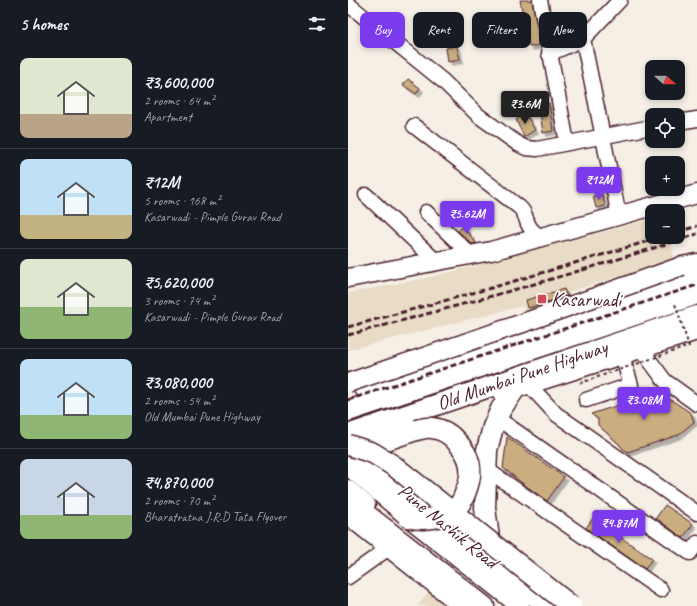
<!DOCTYPE html>
<html lang="en">
<head>
<meta charset="utf-8">
<style>
  :root { --surface:#171b24; --page:#20242c; --text:#f1f3f6; --muted:#9ea1a6; --line:#363941; --accent:#7c3aed }
  body { margin:0; font-family:Caveat,sans-serif; background:var(--page); color:var(--text); height:100vh; display:flex; flex-direction:column; font-size:15px; white-space:nowrap }
  * { box-sizing:border-box; margin:0 }
  p { font-size:13px; color:var(--muted) }
  .icon { flex:none; width:22px; height:22px; fill:none; stroke:currentColor; stroke-width:2; stroke-linecap:round; stroke-linejoin:round }
  .map { position:relative; flex:1; overflow:hidden }
  .side { display:flex; flex-direction:column; background:var(--surface); width:348px }
  .side>* { flex:none }
  .banner { position:absolute; left:12px; top:12px; width:277px; height:36px; display:flex; gap:8px }
  .needle { width:26px; rotate:111deg }
  .buttons { position:absolute; left:297px; top:60px; display:grid; gap:8px }
  .buttons a { display:grid; place-items:center; width:40px; height:40px; border-radius:8px; background:var(--surface); box-shadow:0 2px 6px #0003; font-size:20px }
  .price { position:absolute; translate:-50% -34px; padding:0 9px; border-radius:4px; background:var(--accent); color:#fff; font-size:13px; line-height:26px; filter:drop-shadow(0 1px 2px #0008) }
  .price::after { content:''; position:absolute; left:50%; top:24px; width:12px; height:9px; margin-left:-6px; background:inherit; clip-path:polygon(0 0,100% 0,50% 100%) }
  .price.on { background:#222; color:#fff }
  ul { padding:0; list-style:none }
  li { display:flex; align-items:center; gap:12px; height:100px; padding:0 20px }
  li+li { border-top:1px solid var(--line) }
  li span { display:grid; place-items:center; flex:none; width:112px; height:80px; border-radius:8px; color:#555 }
  li>.icon { margin-inline-start:auto }
  span .icon { width:48px; height:48px; fill:#fffc; stroke-width:1 }
  li b { font-size:17px }
  h2 { display:flex; justify-content:space-between; align-items:center; height:48px; padding:0 20px; font-size:17px }
  .pill { padding:0 14px; border-radius:8px; background:var(--surface); box-shadow:0 2px 6px #0003; font-size:14px; line-height:36px }
  .pill.on { background:var(--accent); color:#fff }
  main { display:flex; flex:1; min-height:0 }
  .map>svg:first-child { display:block }
  .built { fill:#e8dcc7 }
  .building { fill:#cbae80; stroke:#4a1f2b; filter:url(#shadow) }
  .lines { fill:none; stroke-linecap:round; stroke-linejoin:round }
  .minor-casing { stroke:#4a1f2b; stroke-width:17 }
  .major-casing { stroke:#4a1f2b; stroke-width:21 }
  .highway-casing { stroke:#4a1f2b; stroke-width:23 }
  .minor { stroke:#fff; stroke-width:14 }
  .major { stroke:#fff; stroke-width:18 }
  .highway { stroke:#fff; stroke-width:20 }
  .rail { stroke:#4a1f2b; stroke-width:3; stroke-dasharray:6 3; stroke-linecap:butt }
  .major-bridge-casing { stroke:#4a1f2b; stroke-width:21; stroke-linecap:butt }
  .highway-bridge-casing { stroke:#4a1f2b; stroke-width:23; stroke-linecap:butt }
  .path-bridge { stroke:#4a1f2b; stroke-width:2; stroke-dasharray:3 3; stroke-linecap:butt }
  .major-bridge { stroke:#fff; stroke-width:18 }
  .highway-bridge { stroke:#fff; stroke-width:20 }
  .poi-dot { fill:#d1495b; stroke:#fff; stroke-width:1.5 }
  .labels { text-anchor:middle; dominant-baseline:central; stroke-width:3.5; stroke-linejoin:round; paint-order:stroke }
  .poi-label { font-size:20px; fill:#4a1f2b; stroke:#fff; text-anchor:start }
  .street-label { font-size:20px; fill:#4a1f2b; stroke:#fff }
</style>
</head>
<body>
<main>
<section class="side">
<h2>5 homes<svg class="icon" aria-label="filters" viewBox="0 0 24 24"><path d="M4 7h16M4 17h16"/><circle cx="9" cy="7" r="2"/><circle cx="15" cy="17" r="2"/></svg></h2>
<ul>
<li><span style="background:linear-gradient(#dfe7d0 70%,#b9a48a 0)"><svg class="icon" aria-label="home" viewBox="0 0 24 24"><path d="M3 11l9-7 9 7M6 9v11h12V9"/></svg></span><div><b>₹3,600,000</b><p>2 rooms · 64 m²</p><p>Apartment</p></div></li>
<li><span style="background:linear-gradient(#bfe0f5 70%,#c2b280 0)"><svg class="icon" aria-label="home" viewBox="0 0 24 24"><path d="M3 11l9-7 9 7M6 9v11h12V9"/></svg></span><div><b>₹12M</b><p>5 rooms · 168 m²</p><p>Kasarwadi - Pimple Gurav Road</p></div></li>
<li><span style="background:linear-gradient(#dfe7d0 60%,#8fb573 0)"><svg class="icon" aria-label="home" viewBox="0 0 24 24"><path d="M3 11l9-7 9 7M6 9v11h12V9"/></svg></span><div><b>₹5,620,000</b><p>3 rooms · 74 m²</p><p>Kasarwadi - Pimple Gurav Road</p></div></li>
<li><span style="background:linear-gradient(#bfe0f5 70%,#8fb573 0)"><svg class="icon" aria-label="home" viewBox="0 0 24 24"><path d="M3 11l9-7 9 7M6 9v11h12V9"/></svg></span><div><b>₹3,080,000</b><p>2 rooms · 54 m²</p><p>Old Mumbai Pune Highway</p></div></li>
<li><span style="background:linear-gradient(#c9d6e8 70%,#8fb573 0)"><svg class="icon" aria-label="home" viewBox="0 0 24 24"><path d="M3 11l9-7 9 7M6 9v11h12V9"/></svg></span><div><b>₹4,870,000</b><p>2 rooms · 70 m²</p><p>Bharatratna J.R.D Tata Flyover</p></div></li>
</ul>
</section>
<div class="map">
<svg width="349" height="606" viewBox="0 0 349 606">
  <defs>
    <filter id="shadow"><feDropShadow dx="3.5" dy="3.5" stdDeviation="0" flood-color="#0004"/></filter>
  </defs>
  <rect width="100%" height="100%" fill="#f5efe6"/>
  <filter id="ink" filterUnits="userSpaceOnUse"><feTurbulence type="fractalNoise" baseFrequency=".025" numOctaves="2"/><feDisplacementMap in="SourceGraphic" scale="8" xChannelSelector="R" yChannelSelector="G"/><feConvolveMatrix kernelMatrix="1 2 1 2 8 2 1 2 1" color-interpolation-filters="sRGB"/></filter>
  <g filter="url(#ink)">
    <!-- built -->
    <g class="built">
      <polygon points="304,219 304,237 321,237 327,260 220,292 222,297 177,311 175,306 0,350 0,293 83,277"/>
      <polygon points="81,590 100,606 70,606"/>
    </g>
    <!-- building -->
    <g class="building">
      <polygon points="172,0 184,0 192,45 181,47"/>
      <polygon points="109,46 112,60 100,62 98,48"/>
      <polygon points="60,79 72,88 68,94 55,85"/>
      <polygon points="201,103 205,131 195,133 191,105"/>
      <polygon points="177,113 187,130 176,137 168,120"/>
      <polygon points="254,194 257,206 248,208 245,196"/>
      <polygon points="115,226 128,243 124,244 110,231"/>
      <polygon points="216,289 219,296 180,308 178,300"/>
      <polygon points="311,392 343,413 346,422 330,435 280,452 275,449 272,445 250,425 250,419 243,414"/>
      <polygon points="159,437 216,477 199,501 174,483 155,468"/>
      <polygon points="317,505 345,524 335,538 308,518"/>
      <polygon points="245,518 304,559 297,569 238,528"/>
    </g>
    <g class="lines">
      <defs>
        <g id="minor">
          <polyline points="192,0 219,143"/>
          <polyline points="0,4 95,81 131,116 170,144 178,148 189,149 304,127"/>
          <polyline points="235,39 271,216"/>
          <polyline points="201,54 235,39 272,0"/>
          <polyline points="330,122 349,119"/>
          <path d="M66 126 171 207C177 212 177 216 180 224 182 229 188 234 193 238"/>
          <polyline points="18,195 89,262"/>
          <polyline points="78,212 123,255"/>
          <polyline points="293,349 317,381 349,404"/>
          <polyline points="181,385 208,414 349,513"/>
          <polyline points="238,400 283,385 274,355"/>
          <polyline points="149,418 342,553 349,543"/>
          <polyline points="138,469 313,590"/>
          <polyline points="0,487 20,504"/>
          <polyline points="0,577 42,547"/>
        </g>
        <g id="major">
          <polyline points="334,266 349,263"/>
          <polyline points="0,278 143,251 349,194"/>
          <polyline points="14,387 183,333 349,277"/>
          <polyline points="154,393 349,331"/>
          <polyline points="0,466 60,517 172,606"/>
          <polyline points="0,499 137,606"/>
        </g>
        <g id="highway">
          <polyline points="0,411 349,294"/>
          <polyline points="0,435 349,316"/>
          <polyline points="3,448 199,606"/>
          <polyline points="10,453 29,443 68,430"/>
          <polyline points="0,514 116,606"/>
          <polyline points="148,553 141,538 137,508 139,450 145,427 153,409 167,389"/>
        </g>
      </defs>
      <!-- minor casing -->
      <use href="#minor" class="minor-casing"/>
      <!-- major casing -->
      <use href="#major" class="major-casing"/>
      <!-- highway casing -->
      <use href="#highway" class="highway-casing"/>
      <!-- minor -->
      <use href="#minor" class="minor"/>
      <!-- major -->
      <use href="#major" class="major"/>
      <!-- highway -->
      <use href="#highway" class="highway"/>
      <!-- rail -->
      <g class="rail">
        <polyline points="330,232 349,226"/>
        <polyline points="0,327 143,288 314,237"/>
        <path d="M0 335C117 304 234 272 349 234"/>
        <polyline points="0,400 349,285"/>
      </g>
      <defs>
        <polyline id="major-bridge" points="0,383 175,323 334,266"/>
        <g id="highway-bridge">
          <polyline points="0,445 25,453 46,466 223,606"/>
          <path d="M60 517C76 521 96 519 109 507 114 503 116 496 118 491 126 471 123 456 108 441 102 434 93 429 84 428 79 427 73 429 68 430"/>
        </g>
      </defs>
      <!-- major-bridge casing -->
      <use href="#major-bridge" class="major-bridge-casing"/>
      <!-- highway-bridge casing -->
      <use href="#highway-bridge" class="highway-bridge-casing"/>
      <!-- path-bridge -->
      <polyline class="path-bridge" points="232,383 341,346 327,304"/>
      <!-- major-bridge -->
      <use href="#major-bridge" class="major-bridge"/>
      <!-- highway-bridge -->
      <use href="#highway-bridge" class="highway-bridge"/>
    </g>
  </g>
  <!-- markers -->
  <rect class="poi-dot" x="189" y="294" width="10" height="10" rx="2"/>
  <g class="labels">
    <!-- poi labels -->
    <g class="poi-label">
      <text x="203" y="299">Kasarwadi</text>
    </g>
    <!-- street labels -->
    <g class="street-label">
      <text transform="translate(174 375) rotate(-19)">Old Mumbai Pune Highway</text>
      <text transform="translate(100 526) rotate(39)">Pune Nashik Road</text>
    </g>
  </g>
</svg>
<div class="buttons">
<a><svg class="needle" viewBox="-14 -14 28 28"><path d="M0-13l5 13h-10z" fill="#e53935"/><path d="M0 13l5-13h-10z" fill="#9ea1a6"/></svg></a>
<a><svg class="icon" aria-label="locate" viewBox="0 0 24 24"><circle cx="12" cy="12" r="6"/><path d="M12 2v4M12 18v4M2 12h4M18 12h4"/></svg></a>
<a>+</a>
<a>−</a>
</div>
<b class="price on" style="left:177px;top:125px">₹3.6M</b>
<b class="price" style="left:251px;top:201px">₹12M</b>
<b class="price" style="left:119px;top:235px">₹5.62M</b>
<b class="price" style="left:296px;top:421px">₹3.08M</b>
<b class="price" style="left:271px;top:544px">₹4.87M</b>
<div class="banner">
<a class="pill on">Buy</a>
<a class="pill">Rent</a>
<a class="pill">Filters</a>
<a class="pill">New</a>
</div>
</div>
</main>
</body>
</html>
